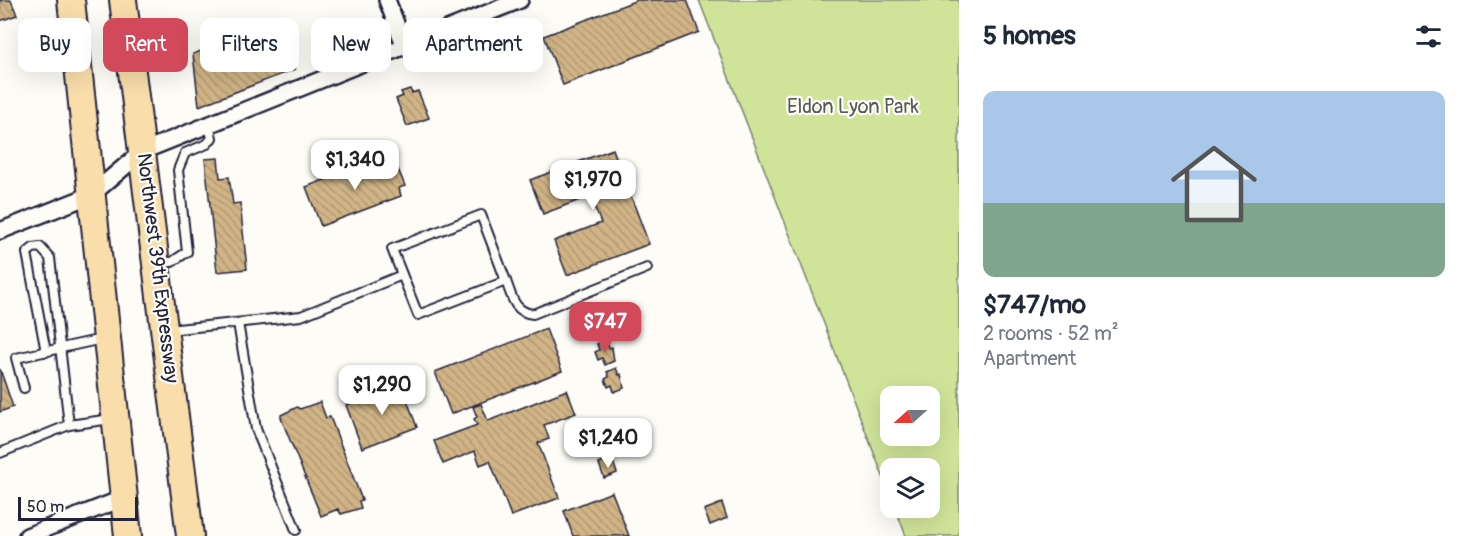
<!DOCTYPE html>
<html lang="en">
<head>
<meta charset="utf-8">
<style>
  :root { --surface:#fff; --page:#f2f2f3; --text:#1f2937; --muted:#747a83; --line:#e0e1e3; --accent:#d1495b }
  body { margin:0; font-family:Pangolin,sans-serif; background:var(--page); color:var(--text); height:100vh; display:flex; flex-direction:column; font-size:22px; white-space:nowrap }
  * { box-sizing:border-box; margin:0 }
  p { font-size:20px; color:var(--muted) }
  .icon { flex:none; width:33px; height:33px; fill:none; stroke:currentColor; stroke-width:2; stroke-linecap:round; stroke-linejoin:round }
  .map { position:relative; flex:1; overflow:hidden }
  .details { display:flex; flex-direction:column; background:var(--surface); width:510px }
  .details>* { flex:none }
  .banner { position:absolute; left:18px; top:18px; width:570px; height:54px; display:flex; gap:12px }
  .needle { width:39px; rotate:249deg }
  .controls { position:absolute; left:880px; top:386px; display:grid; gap:12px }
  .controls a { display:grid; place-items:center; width:60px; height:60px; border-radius:12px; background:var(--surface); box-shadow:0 6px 24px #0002; font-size:30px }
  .scale { position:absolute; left:18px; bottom:15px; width:120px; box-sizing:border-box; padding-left:6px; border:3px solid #22223b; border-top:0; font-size:16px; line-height:21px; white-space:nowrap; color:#22223b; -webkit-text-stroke:4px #fdfcf7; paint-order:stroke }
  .price { position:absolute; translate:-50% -51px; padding:0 14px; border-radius:12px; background:#fff; color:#222; font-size:20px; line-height:39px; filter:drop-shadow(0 2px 3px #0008) }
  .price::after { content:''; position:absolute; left:50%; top:36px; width:18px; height:14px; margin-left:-9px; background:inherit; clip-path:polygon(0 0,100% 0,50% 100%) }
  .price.on { background:var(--accent); color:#fff }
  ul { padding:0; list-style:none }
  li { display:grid; align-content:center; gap:12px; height:318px; padding:0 24px }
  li+li { border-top:2px solid var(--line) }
  li span { display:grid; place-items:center; height:186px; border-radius:12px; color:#555 }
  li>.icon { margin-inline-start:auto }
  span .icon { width:108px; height:108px; fill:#fffc; stroke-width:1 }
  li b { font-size:26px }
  h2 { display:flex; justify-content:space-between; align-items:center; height:72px; padding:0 24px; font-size:26px }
  .pill { padding:0 21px; border-radius:12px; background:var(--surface); box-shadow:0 6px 24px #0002; font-size:21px; line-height:54px }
  .pill.on { background:var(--accent); color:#fff }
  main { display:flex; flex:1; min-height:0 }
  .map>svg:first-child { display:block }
  .green { fill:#d0e499; stroke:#79836a; stroke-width:1.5; fill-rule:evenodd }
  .building { fill:url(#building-back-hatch); stroke:#22223b; stroke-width:1.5 }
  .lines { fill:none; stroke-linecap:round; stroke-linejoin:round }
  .service-casing { stroke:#22223b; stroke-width:12 }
  .minor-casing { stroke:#22223b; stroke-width:20 }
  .trunk-casing { stroke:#22223b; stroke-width:30 }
  .service { stroke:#fdfcf7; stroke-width:8 }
  .minor { stroke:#fdfcf7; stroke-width:15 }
  .trunk { stroke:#f9deab; stroke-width:26 }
  .labels { text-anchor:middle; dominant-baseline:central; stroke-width:4.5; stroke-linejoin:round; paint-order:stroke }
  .park-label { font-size:20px; fill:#565c57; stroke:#fdfcf7 }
  .street-label { font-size:20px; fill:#22223b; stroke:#fdfcf7 }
</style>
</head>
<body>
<main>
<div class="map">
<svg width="959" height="536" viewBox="0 0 959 536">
  <defs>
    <pattern id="building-back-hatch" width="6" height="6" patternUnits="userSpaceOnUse" patternTransform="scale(1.5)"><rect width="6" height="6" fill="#d0b485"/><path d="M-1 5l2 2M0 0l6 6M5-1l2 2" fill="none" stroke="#b29a74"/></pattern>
  </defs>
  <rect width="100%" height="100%" fill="#fdfcf7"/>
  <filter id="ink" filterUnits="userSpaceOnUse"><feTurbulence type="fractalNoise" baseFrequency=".0167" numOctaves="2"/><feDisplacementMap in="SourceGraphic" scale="12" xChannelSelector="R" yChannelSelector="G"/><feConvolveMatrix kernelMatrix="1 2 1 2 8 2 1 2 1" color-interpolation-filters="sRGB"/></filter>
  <g filter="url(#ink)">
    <!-- green -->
    <path class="green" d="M699 0H959V536H906L895 507H930V468H891V497ZM891 396H930V435H891Z"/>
    <!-- building -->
    <g class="building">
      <polygon points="0,0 11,0 17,15 0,21"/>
      <polygon points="637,0 687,0 699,32 563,85 544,36"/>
      <polygon points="236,38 240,50 248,47 256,67 289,54 295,69 199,106 193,54"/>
      <polygon points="410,89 412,93 418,91 429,118 407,126 396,99 403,96 401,92"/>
      <polygon points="613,149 649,244 567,275 554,241 601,223 590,196 543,214 530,180"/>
      <polygon points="386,156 392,171 398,169 405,186 399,188 401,196 321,226 306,187"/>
      <polygon points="218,158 220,178 229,177 233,204 240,203 247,269 217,272 205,159"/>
      <polygon points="596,314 601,321 604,335 594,338 591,332 587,333 584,325 588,324 586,318"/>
      <polygon points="546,329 562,371 451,414 435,372"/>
      <polygon points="607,341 609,348 612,347 614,361 605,365 602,358 598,360 595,352 599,350 597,344"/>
      <polygon points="616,368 619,375 621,374 624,388 614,392 612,385 608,387 605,379 609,377 607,372"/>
      <polygon points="0,369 13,407 0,412"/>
      <polygon points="401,384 417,427 362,448 346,405"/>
      <polygon points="567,390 576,413 544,425 549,439 538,443 559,498 511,516 490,461 480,465 475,451 443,464 434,441 477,425 474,419 477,417 473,407 481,404 488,421"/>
      <polygon points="320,402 326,418 330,417 362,500 359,501 361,508 341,514 338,509 321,516 281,418 281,415 297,407 300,409"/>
      <polygon points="612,459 617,473 604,478 599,464"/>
      <polygon points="612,492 629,536 573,536 564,511"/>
      <polygon points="722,503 727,518 710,525 704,510"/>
    </g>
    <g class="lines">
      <defs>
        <g id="service">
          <polygon points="481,215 506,281 418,315 392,249"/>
          <polyline points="159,262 172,262 187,252 178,170 185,153 207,144 212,138 209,125"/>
          <path d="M506 281C512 297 514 312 533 314L647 268"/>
          <polyline points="238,323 256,429 296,530"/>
          <polyline points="168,330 301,316 402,275"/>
          <polyline points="46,352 27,253 33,248 40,247 50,258 69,425 111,419"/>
          <polyline points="24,388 16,358 102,339"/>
          <polyline points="0,453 69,425"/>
        </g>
        <g id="minor">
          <polyline points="387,0 405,47"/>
          <polyline points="0,231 91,195 143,151 520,0"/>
          <polyline points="27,536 124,498"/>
        </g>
        <g id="trunk">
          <polyline points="71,0 128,536"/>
          <polyline points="123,0 190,536"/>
        </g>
      </defs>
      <!-- service casing -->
      <use href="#service" class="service-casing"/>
      <!-- minor casing -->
      <use href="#minor" class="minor-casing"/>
      <!-- trunk casing -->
      <use href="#trunk" class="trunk-casing"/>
      <!-- service -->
      <use href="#service" class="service"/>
      <!-- minor -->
      <use href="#minor" class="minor"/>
      <!-- trunk -->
      <use href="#trunk" class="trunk"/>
    </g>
  </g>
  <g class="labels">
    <!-- park labels -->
    <g class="park-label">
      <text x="853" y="106">Eldon Lyon Park</text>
    </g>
    <!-- street labels -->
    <g class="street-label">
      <text transform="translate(158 268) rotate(83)">Northwest 39th Expressway</text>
    </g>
  </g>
</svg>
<div class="controls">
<a><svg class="needle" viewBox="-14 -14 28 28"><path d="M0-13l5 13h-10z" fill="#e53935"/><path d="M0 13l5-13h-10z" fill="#747a83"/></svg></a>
<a><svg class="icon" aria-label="layers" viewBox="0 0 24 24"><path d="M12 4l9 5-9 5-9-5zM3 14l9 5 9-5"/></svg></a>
</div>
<div class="scale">50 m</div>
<b class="price" style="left:355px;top:191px">$1,340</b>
<b class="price" style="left:593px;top:211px">$1,970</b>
<b class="price on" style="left:605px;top:353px">$747</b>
<b class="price" style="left:382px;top:416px">$1,290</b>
<b class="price" style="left:608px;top:469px">$1,240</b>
<div class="banner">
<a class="pill">Buy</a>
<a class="pill on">Rent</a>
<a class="pill">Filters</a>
<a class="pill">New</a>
<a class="pill">Apartment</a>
</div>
</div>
<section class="details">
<h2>5 homes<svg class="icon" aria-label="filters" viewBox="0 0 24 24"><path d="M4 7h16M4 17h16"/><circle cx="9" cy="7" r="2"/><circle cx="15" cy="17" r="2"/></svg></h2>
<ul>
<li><span style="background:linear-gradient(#a9c7e8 60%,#7fa58c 0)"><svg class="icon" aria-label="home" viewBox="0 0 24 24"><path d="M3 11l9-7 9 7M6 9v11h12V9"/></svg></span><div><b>$747/mo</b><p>2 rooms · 52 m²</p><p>Apartment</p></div></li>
</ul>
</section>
</main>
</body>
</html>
